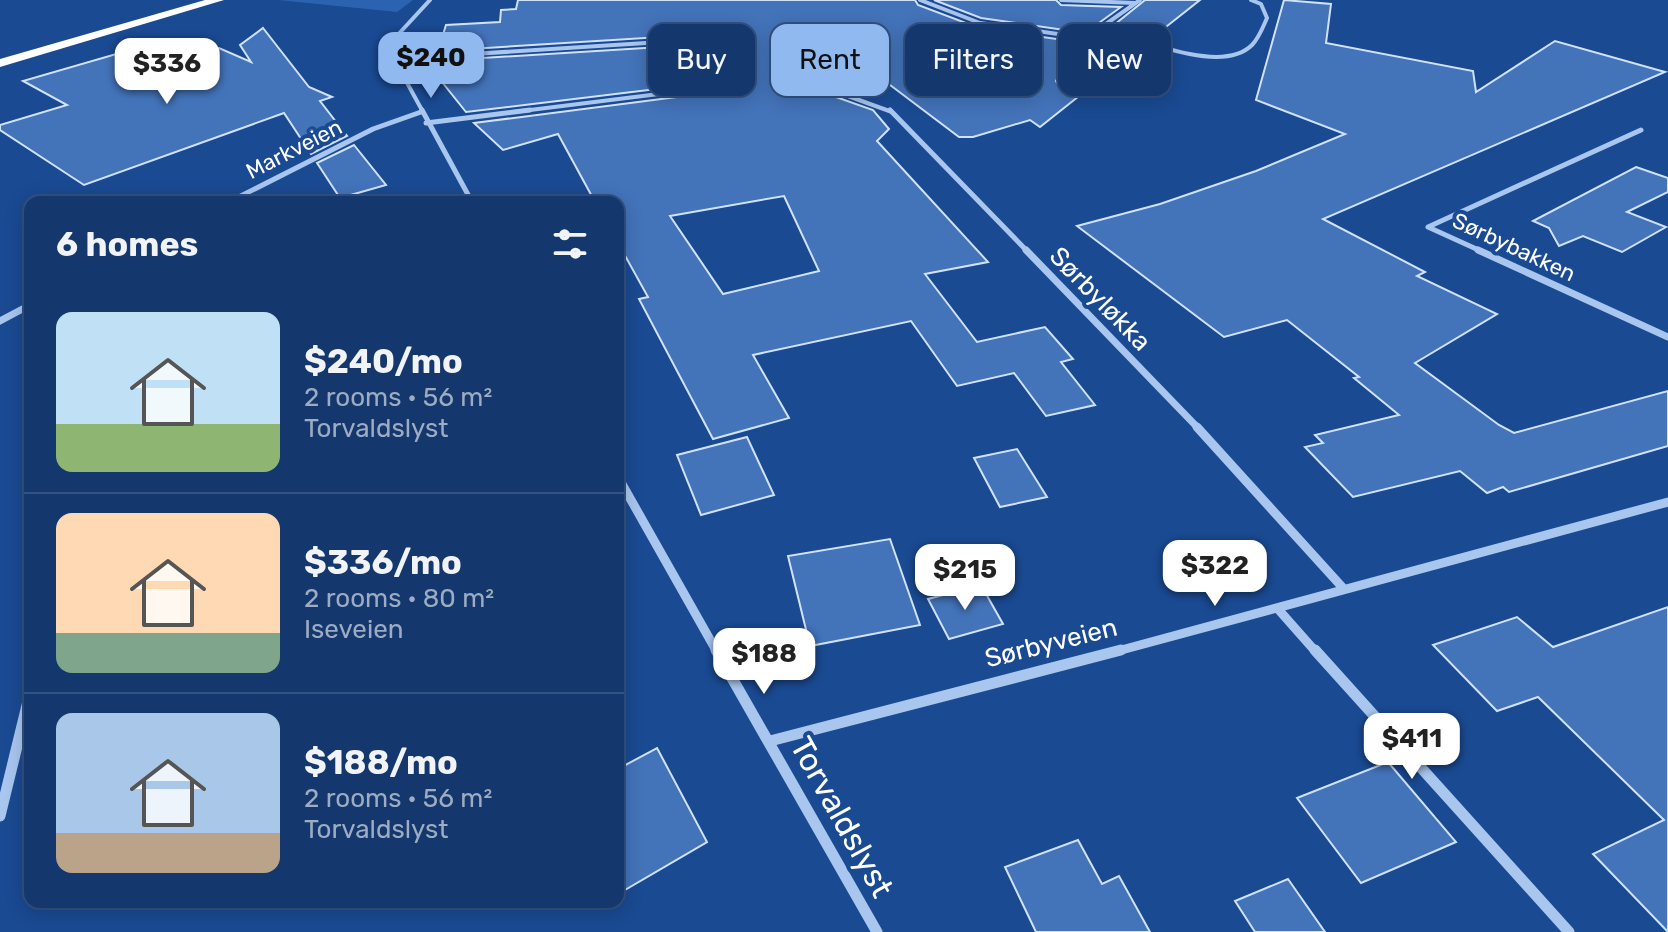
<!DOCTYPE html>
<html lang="en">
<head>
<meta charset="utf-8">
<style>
  :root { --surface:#14386e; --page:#1d3f73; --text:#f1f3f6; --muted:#9dacc2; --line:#335281; --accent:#90b9f0 }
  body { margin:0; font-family:Rubik,sans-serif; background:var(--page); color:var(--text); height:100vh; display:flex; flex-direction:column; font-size:30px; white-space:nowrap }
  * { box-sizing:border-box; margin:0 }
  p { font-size:26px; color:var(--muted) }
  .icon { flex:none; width:44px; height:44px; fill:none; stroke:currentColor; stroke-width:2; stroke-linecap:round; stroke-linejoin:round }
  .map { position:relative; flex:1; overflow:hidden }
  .sheet { position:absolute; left:24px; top:196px; width:600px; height:712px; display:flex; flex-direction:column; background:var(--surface); border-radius:16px; box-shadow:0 4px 20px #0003,0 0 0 2px var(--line) }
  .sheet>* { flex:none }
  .hud { position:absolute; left:648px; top:24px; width:760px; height:72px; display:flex; gap:16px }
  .price { position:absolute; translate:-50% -68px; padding:0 18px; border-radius:16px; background:#fff; color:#222; font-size:26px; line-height:52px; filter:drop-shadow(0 2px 4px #0008) }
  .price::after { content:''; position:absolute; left:50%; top:48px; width:24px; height:18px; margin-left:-12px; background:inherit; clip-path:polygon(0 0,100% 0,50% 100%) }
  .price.on { background:var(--accent); color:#111 }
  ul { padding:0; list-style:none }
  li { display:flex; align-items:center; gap:24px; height:200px; padding:0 32px }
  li+li { border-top:2px solid var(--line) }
  li span { display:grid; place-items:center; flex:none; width:224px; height:160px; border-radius:16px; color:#555 }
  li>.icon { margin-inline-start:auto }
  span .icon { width:96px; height:96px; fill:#fffc; stroke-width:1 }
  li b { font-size:34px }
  h2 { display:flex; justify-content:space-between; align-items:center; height:96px; padding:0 32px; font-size:34px }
  .pill { padding:0 28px; border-radius:16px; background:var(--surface); box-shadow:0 4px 20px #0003,0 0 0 2px var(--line); font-size:28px; line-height:72px }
  .pill.on { background:var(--accent); color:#111 }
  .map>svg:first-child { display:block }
  .green { fill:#2c63b0 }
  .building { fill:#4373b9; stroke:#d0e2fb; stroke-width:2; fill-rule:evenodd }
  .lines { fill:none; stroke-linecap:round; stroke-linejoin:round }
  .street-far4 { stroke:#a9c6ef; stroke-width:4 }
  .street-far3 { stroke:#a9c6ef; stroke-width:5 }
  .street-far2 { stroke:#a9c6ef; stroke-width:7 }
  .street-far1 { stroke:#a9c6ef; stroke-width:9 }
  .street { stroke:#a9c6ef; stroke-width:11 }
  .highway { fill:#fff; fill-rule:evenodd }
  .labels { text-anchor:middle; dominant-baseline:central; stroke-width:8; stroke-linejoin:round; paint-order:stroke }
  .far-street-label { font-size:22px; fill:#fff; stroke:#1a4a92 }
  .street-label { font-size:26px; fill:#fff; stroke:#1a4a92 }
  .near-street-label { font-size:32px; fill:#fff; stroke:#1a4a92 }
</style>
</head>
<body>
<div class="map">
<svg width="1668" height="932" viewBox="0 0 1668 932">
  <rect width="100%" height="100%" fill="#1a4a92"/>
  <!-- green -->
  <polygon class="green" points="278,0 413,0 397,12"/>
  <!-- building -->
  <g class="building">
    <path d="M518 0H915L918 5 979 28 1078 42 1056 81 1060 88 1065 85 1090 41 1104 32 1142 46 1040 127 1030 120 973 137H959L853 57 839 71 860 95 837 87 798 85 793 89 797 95 836 97 873 110 889 129 877 141 988 262 925 274 977 342 1045 327 1073 359 1061 362 1095 405 1046 416 1014 373 957 386 911 321 753 355 789 418 713 439 639 299 648 297 618 243V202H595L558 134 503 150 474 123 700 94 732 85 746 68 739 65 727 76 698 84 466 112 434 72 435 61 693 45 698 41 693 35 438 51 446 25 500 22 501 10 516 9ZM784 196 819 271 723 294 670 216Z"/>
    <polygon points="934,0 1056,0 1061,5 1121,7 1085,33 981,18"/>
    <polygon points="1145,0 1200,0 1152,38 1114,25"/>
    <polygon points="1284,0 1331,4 1326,43 1473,71 1476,92 1555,41 1665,72 1323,219 1425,272 1417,276 1497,314 1415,363 1499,425 1514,433 1668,391 1668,446 1509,492 1503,487 1487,493 1460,471 1353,497 1305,447 1323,443 1315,435 1399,415 1354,378 1359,377 1287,320 1224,337 1077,226 1160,204 1256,171 1345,134 1256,100"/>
    <polygon points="263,28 309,87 332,97 320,101 347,136 311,154 284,113 84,185 0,130 0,125 67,105 23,81 168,39 201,54 219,48 251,62 240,45"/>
    <polygon points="354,145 386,185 340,198 317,163"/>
    <polygon points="1636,167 1668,178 1668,192 1627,212 1666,227 1622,252 1583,236 1559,246 1549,228 1533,221"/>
    <polygon points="747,437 774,495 701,515 677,455"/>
    <polygon points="1017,449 1047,497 1000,507 974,458"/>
    <polygon points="890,539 920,625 810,646 788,556"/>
    <polygon points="981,585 1003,624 949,639 928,599"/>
    <polygon points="1668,607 1668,932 1593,854 1664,820 1538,697 1497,711 1433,645 1517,617 1553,647"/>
    <polygon points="657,748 707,842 618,894 618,769"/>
    <polygon points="1388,762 1456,842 1361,883 1297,798"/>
    <polygon points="1078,840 1102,884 1119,876 1150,932 1036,932 1005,867"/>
    <polygon points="1288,879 1325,932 1255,932 1235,901"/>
  </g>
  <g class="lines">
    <!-- street-far4 -->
    <g class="street-far4">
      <polyline points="920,0 980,23 1086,38"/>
      <polyline points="1061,0 1135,3"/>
      <path d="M1103 26C1137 38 1221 76 1252 45 1259 38 1263 27 1267 18L1261 4 1251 0"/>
      <polyline points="394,59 693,40"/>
      <polyline points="1061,83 1086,38 1140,0"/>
      <polyline points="798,90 837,92 892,112"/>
      <polyline points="423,112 394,59 394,39 430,0"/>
      <polyline points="514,112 699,89 729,81 741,70"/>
    </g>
    <!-- street-far3 -->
    <g class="street-far3">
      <polyline points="422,110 472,202"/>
      <polyline points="890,110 1028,252"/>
      <polyline points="426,123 530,110"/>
      <polyline points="229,202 373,129 421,112"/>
      <polyline points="1483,252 1428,227 1641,130"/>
    </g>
    <!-- street-far2 -->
    <g class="street-far2">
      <polyline points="1026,250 1199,429"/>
      <polyline points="1478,250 1668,337"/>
      <polyline points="0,321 30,305"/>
    </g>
    <!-- street-far1 -->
    <g class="street-far1">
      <polyline points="1197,427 1343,588"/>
      <polyline points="618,477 717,652"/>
      <polyline points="1278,609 1316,652"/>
      <polyline points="1114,652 1668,502"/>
    </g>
    <!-- street -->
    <g class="street">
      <polyline points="716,650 877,932"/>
      <polyline points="1315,650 1569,932"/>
      <polyline points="770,741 1121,650"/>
      <polyline points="0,816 30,693"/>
    </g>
    <!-- highway -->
    <polygon class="highway" points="205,0 224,0 0,67 0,59"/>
  </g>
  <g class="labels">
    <!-- far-street labels -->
    <g class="far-street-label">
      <text transform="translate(294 149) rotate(-27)">Markveien</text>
      <text transform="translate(1514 247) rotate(25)">Sørbybakken</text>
    </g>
    <!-- street labels -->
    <g class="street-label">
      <text transform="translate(1100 299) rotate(46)">Sørbyløkka</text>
      <text transform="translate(1051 643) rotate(-14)">Sørbyveien</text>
    </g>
    <!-- near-street labels -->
    <g class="near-street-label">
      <text transform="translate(842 817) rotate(61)">Torvaldslyst</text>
    </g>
  </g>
</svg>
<b class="price on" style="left:431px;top:100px">$240</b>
<b class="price" style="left:167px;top:106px">$336</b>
<b class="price" style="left:1215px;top:608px">$322</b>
<b class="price" style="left:965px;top:612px">$215</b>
<b class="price" style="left:764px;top:696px">$188</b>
<b class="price" style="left:1412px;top:781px">$411</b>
<div class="hud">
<a class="pill">Buy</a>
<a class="pill on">Rent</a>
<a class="pill">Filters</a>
<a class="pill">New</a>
</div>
<section class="sheet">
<h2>6 homes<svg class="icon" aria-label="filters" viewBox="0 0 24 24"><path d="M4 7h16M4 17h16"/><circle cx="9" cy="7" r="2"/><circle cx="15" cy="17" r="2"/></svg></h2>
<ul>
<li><span style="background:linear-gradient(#bfe0f5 70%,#8fb573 0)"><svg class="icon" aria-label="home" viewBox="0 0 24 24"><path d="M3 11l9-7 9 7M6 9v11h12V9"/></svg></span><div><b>$240/mo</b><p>2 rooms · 56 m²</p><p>Torvaldslyst</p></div></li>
<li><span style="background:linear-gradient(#ffd9b3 75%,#7fa58c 0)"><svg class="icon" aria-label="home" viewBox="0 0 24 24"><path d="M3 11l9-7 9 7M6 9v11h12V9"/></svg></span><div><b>$336/mo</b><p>2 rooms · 80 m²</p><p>Iseveien</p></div></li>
<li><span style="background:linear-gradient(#a9c7e8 75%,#b9a48a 0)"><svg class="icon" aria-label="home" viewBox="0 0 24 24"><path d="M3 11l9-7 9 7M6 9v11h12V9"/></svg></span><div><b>$188/mo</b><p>2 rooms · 56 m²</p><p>Torvaldslyst</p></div></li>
</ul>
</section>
</div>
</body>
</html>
